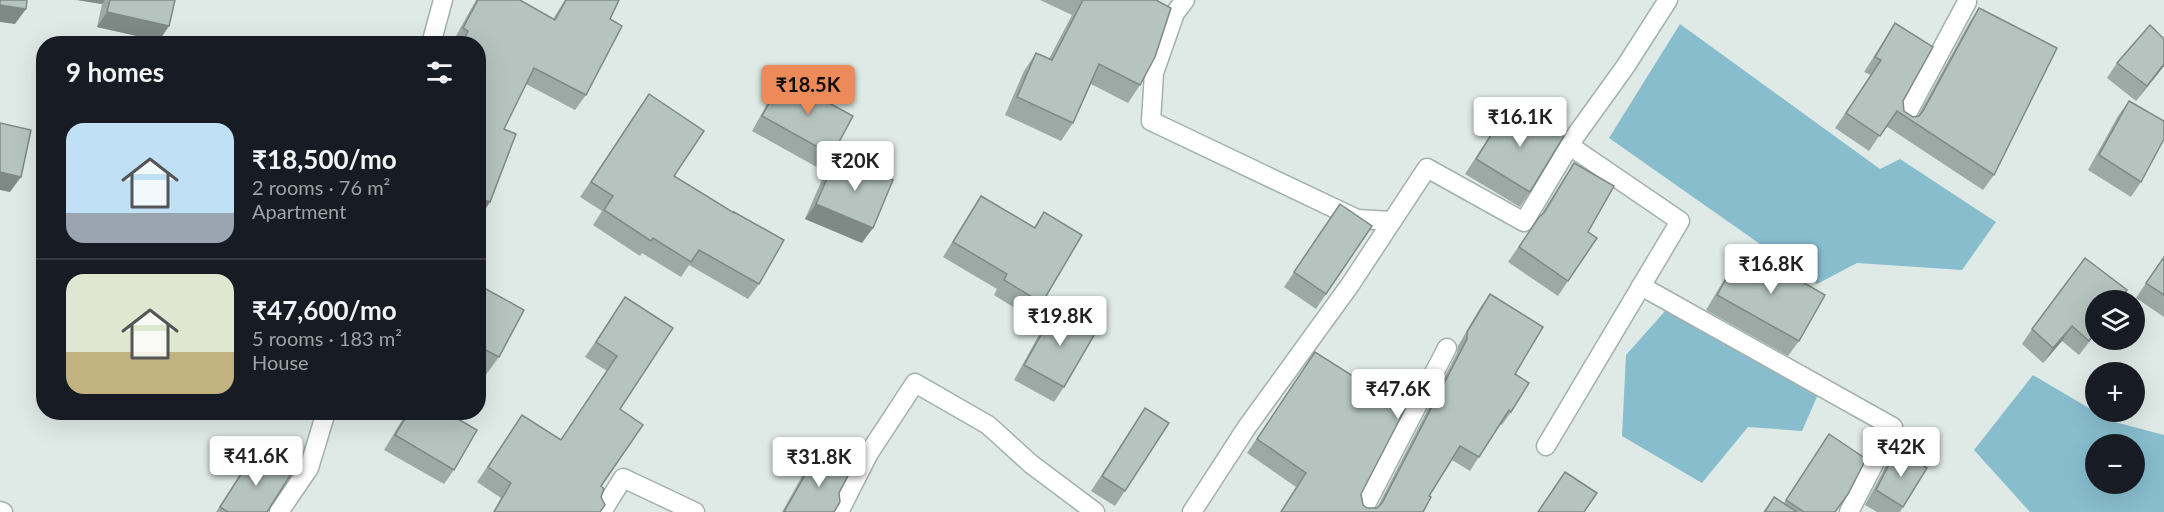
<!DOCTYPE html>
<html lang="en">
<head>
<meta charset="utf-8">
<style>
  :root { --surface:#171b24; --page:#242831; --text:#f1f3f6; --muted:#9ea1a6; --line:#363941; --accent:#ed8a5a }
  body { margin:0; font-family:Lato,sans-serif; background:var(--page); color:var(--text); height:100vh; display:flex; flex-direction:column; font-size:22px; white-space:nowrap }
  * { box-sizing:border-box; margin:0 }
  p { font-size:20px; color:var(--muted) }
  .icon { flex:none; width:33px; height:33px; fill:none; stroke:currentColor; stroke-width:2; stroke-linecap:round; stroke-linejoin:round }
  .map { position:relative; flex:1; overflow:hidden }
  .drawer { position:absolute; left:36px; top:36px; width:450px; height:384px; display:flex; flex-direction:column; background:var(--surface); border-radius:24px; box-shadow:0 6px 24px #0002 }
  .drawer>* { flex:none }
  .controls { position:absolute; left:2085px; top:290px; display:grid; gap:12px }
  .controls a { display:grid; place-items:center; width:60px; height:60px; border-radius:50%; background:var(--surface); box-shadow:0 6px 24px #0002; font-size:30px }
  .price { position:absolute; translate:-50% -51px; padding:0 14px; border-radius:6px; background:#fff; color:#222; font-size:20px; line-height:39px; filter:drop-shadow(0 2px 3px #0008) }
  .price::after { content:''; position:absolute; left:50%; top:36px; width:18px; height:14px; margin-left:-9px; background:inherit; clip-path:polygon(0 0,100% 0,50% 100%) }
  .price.current { background:var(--accent); color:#111 }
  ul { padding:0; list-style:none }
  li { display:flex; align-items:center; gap:18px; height:150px; padding:0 30px }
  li+li { border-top:2px solid var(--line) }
  li span { display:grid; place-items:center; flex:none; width:168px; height:120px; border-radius:18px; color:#555 }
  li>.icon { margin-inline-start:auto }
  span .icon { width:72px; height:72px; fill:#fffc; stroke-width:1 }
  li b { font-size:26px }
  h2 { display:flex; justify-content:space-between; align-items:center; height:72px; padding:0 30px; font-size:26px }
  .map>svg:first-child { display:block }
  .water { fill:#88bdce; fill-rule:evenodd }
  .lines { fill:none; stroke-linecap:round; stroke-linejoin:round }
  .street-casing { stroke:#a2b1ad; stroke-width:21 }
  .street { stroke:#fff; stroke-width:18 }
  .wall { fill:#9ca9a4 }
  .shaded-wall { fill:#7f8986 }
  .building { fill:#b5c4bf; stroke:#7f8986; stroke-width:1.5 }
</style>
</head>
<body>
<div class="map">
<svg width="2164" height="512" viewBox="0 0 2164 512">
  <rect width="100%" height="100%" fill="#dfeae6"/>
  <!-- water -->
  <g class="water">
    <polygon points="1680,24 1880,169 1900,159 1996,222 1962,270 1857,263 1817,284 1609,138"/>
    <polygon points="1666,310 1823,383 1802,431 1748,427 1702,483 1622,436 1626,355"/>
    <path d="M2033 375 2111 421 2164 435V512H2030L1974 450ZM2096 444H2134V483H2096Z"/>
  </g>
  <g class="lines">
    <defs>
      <g id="street">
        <polyline points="1185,0 1175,13 1154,73 1151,121 1357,219 1392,221"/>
        <polyline points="431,44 443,0"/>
        <polyline points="1903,121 1967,2"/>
        <polyline points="1641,286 1893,427 1849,512"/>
        <polyline points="1546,446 1680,221 1570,146"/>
        <polyline points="0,511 3,512"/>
        <polyline points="279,512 309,468 326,412"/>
        <polyline points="602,512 623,478 695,512"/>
        <polyline points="839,512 869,453 915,383 988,425 1031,464 1095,512"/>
        <polyline points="1192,512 1247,427 1350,285 1427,168 1524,222 1576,135 1625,67 1668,0"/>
        <polyline points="1362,512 1447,348"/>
      </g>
    </defs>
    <!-- street casing -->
    <use href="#street" class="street-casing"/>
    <!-- street -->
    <use href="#street" class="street"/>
  </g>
  <!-- wall -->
  <g class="wall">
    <polygon points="77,0 175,0 159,41 97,27 102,4"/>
    <polygon points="476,0 520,0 553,19 565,0 619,0 610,19 586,95 575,110 526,84 504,129 490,202 480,217 478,216 478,44 452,43"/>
    <polygon points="1040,0 1156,0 1140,85 1128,103 1091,84 1073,123 1061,141 1005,115 1024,71 1036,53 1049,59 1072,15"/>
    <polygon points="1979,8 1994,175 1983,190 1886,126 1869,151 1835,128 1871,75 1864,72 1895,23 1904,111 1913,117 1918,116 1969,23"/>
    <polygon points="2164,39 2164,66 2136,101 2107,78 2117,63"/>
    <polygon points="783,78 832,155 822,170 752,131 773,93"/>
    <polygon points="649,94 674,176 759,284 748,299 689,265 681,277 642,253 640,256 593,225 602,211 580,197"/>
    <polygon points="2129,101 2141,182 2131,197 2088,170 2118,116"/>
    <polygon points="1511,103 1530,192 1520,207 1465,174"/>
    <polygon points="837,155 862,243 805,219 826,170"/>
    <polygon points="1574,163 1588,232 1597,238 1558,296 1508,262 1539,217 1541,215 1564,178"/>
    <polygon points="981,196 1034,227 1044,212 1042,303 1031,318 994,295 997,289 943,257 971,211"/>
    <polygon points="1340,204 1372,226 1316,309 1284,287"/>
    <polygon points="1744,248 1799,341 1788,356 1706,310 1734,263"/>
    <polygon points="2164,256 2164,317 2136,298"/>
    <polygon points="486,289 499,357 485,376 478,372 478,300"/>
    <polygon points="1490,294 1515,374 1511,412 1502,425 1500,424 1470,471 1452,460 1429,496 1423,512 1280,512 1296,487 1247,453 1315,352 1361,494 1363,505 1367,508 1377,508 1457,353 1458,346 1480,308"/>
    <polygon points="625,297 620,409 601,486 600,512 493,512 501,498 477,482 522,415 561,440 607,371 585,357"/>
    <polygon points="2096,300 2096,333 2079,355 2062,341 2043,363 2022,344 2032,329"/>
    <polygon points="1057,307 1064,387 1054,402 1014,380 1046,322"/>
    <polygon points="1145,408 1125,491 1115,506 1091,491"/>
    <polygon points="407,412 446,412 454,470 444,484 384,450"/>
    <polygon points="1829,434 1835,512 1763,512 1774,497 1784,503"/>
    <polygon points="1897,449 1903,507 1900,512 1877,512 1865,505 1887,464"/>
    <polygon points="255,452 267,512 216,512 245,467"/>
    <polygon points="817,454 839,493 834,512 782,512 806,469"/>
  </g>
  <!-- shaded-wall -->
  <g class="shaded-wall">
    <polygon points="77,0 105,0 102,4"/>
    <polygon points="0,5 26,9 15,24 0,22"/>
    <polygon points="107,12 169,26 159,41 97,27"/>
    <polygon points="2164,64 2164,66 2136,101 2147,86"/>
    <polygon points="0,172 21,177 10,192 0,190"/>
    <polygon points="478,198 490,202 480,217 478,216"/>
    <polygon points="816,204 873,228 862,243 805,219"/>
    <polygon points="2072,326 2062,341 2043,363 2053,348"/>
  </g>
  <!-- building -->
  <g class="building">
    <polygon points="0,0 27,0 26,9 0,5"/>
    <polygon points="110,0 175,0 169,26 107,12"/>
    <polygon points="478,0 520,0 555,20 566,0 619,0 610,19 622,26 586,95 534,68 504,129 516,134 490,202 478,198 478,44 462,44 468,31 463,28"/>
    <polygon points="1083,0 1156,0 1171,8 1155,57 1140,85 1099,64 1073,123 1017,97 1036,53 1052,60"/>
    <polygon points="1979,8 2057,48 1994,175 1897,111 1880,136 1846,113 1881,60 1875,57 1895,23 1933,47 1903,101 1904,111 1913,117 1919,116 1923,111"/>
    <polygon points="2150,25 2164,39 2164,64 2147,86 2117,63"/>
    <polygon points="783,78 853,116 832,155 762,116"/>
    <polygon points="649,94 704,131 674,176 734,213 734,212 784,240 759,284 699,250 691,262 653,238 651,241 604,210 613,196 591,182"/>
    <polygon points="2129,101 2164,121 2164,139 2141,182 2099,155"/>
    <polygon points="1511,103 1564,136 1530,192 1476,159"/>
    <polygon points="0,123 31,130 21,177 0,172"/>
    <polygon points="837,155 893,180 873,228 816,204"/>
    <polygon points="1574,163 1614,186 1588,232 1597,238 1568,281 1519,247 1539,217 1544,213"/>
    <polygon points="981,196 1035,228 1044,212 1082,235 1042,303 1004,280 1007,274 953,242"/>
    <polygon points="1340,204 1372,226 1326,294 1294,272"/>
    <polygon points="1744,248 1825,295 1799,341 1717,295"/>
    <polygon points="2164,257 2164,295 2146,283"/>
    <polygon points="2085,258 2127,290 2120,300 2096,300 2096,332 2089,341 2072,326 2053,348 2032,329"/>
    <polygon points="486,289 524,310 499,357 478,346 478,301"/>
    <polygon points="1490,294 1543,327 1515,374 1529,383 1511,412 1509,410 1479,457 1460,446 1429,496 1431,497 1423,512 1281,512 1306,473 1257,439 1315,352 1405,409 1361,494 1363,505 1367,508 1377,508 1382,503 1467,339 1467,332"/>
    <polygon points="625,297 673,328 620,409 643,425 601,486 604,489 601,497 605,505 600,512 494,512 511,483 488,467 522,415 561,440 617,356 596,342"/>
    <polygon points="1057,307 1097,330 1064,387 1024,365"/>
    <polygon points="1145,408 1169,423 1125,491 1102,476"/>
    <polygon points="409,412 446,412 477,430 454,470 395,435"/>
    <polygon points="1829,434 1866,459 1848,494 1835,512 1804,512 1786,500"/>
    <polygon points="1897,449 1927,468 1903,507 1876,490"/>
    <polygon points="255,452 291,474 267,512 228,512 220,507"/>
    <polygon points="817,454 850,472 839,493 840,502 834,512 784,512"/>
    <polygon points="1565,472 1597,493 1584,512 1538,512"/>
    <polygon points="1774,497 1797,512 1765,512"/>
  </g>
</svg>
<div class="controls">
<a><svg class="icon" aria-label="layers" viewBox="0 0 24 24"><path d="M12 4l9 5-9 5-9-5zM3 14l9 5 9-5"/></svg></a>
<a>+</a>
<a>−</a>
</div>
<b class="price current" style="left:808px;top:116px">₹18.5K</b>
<b class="price" style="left:1520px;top:148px">₹16.1K</b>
<b class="price" style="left:855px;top:192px">₹20K</b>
<b class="price" style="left:1771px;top:295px">₹16.8K</b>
<b class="price" style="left:1060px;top:347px">₹19.8K</b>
<b class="price" style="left:1398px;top:420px">₹47.6K</b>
<b class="price" style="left:1901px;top:478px">₹42K</b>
<b class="price" style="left:256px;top:487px">₹41.6K</b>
<b class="price" style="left:819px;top:488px">₹31.8K</b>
<section class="drawer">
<h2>9 homes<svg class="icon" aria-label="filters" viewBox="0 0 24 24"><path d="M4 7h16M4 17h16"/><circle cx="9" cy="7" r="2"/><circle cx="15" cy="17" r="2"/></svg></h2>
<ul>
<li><span style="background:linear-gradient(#bfe0f5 75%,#9aa5b1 0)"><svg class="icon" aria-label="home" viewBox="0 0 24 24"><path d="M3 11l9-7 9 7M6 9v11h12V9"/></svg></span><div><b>₹18,500/mo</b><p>2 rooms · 76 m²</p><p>Apartment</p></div></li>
<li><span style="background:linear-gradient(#dfe7d0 65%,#c2b280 0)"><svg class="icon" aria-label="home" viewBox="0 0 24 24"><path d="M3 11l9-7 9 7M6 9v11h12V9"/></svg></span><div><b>₹47,600/mo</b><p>5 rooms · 183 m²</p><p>House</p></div></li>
</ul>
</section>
</div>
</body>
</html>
